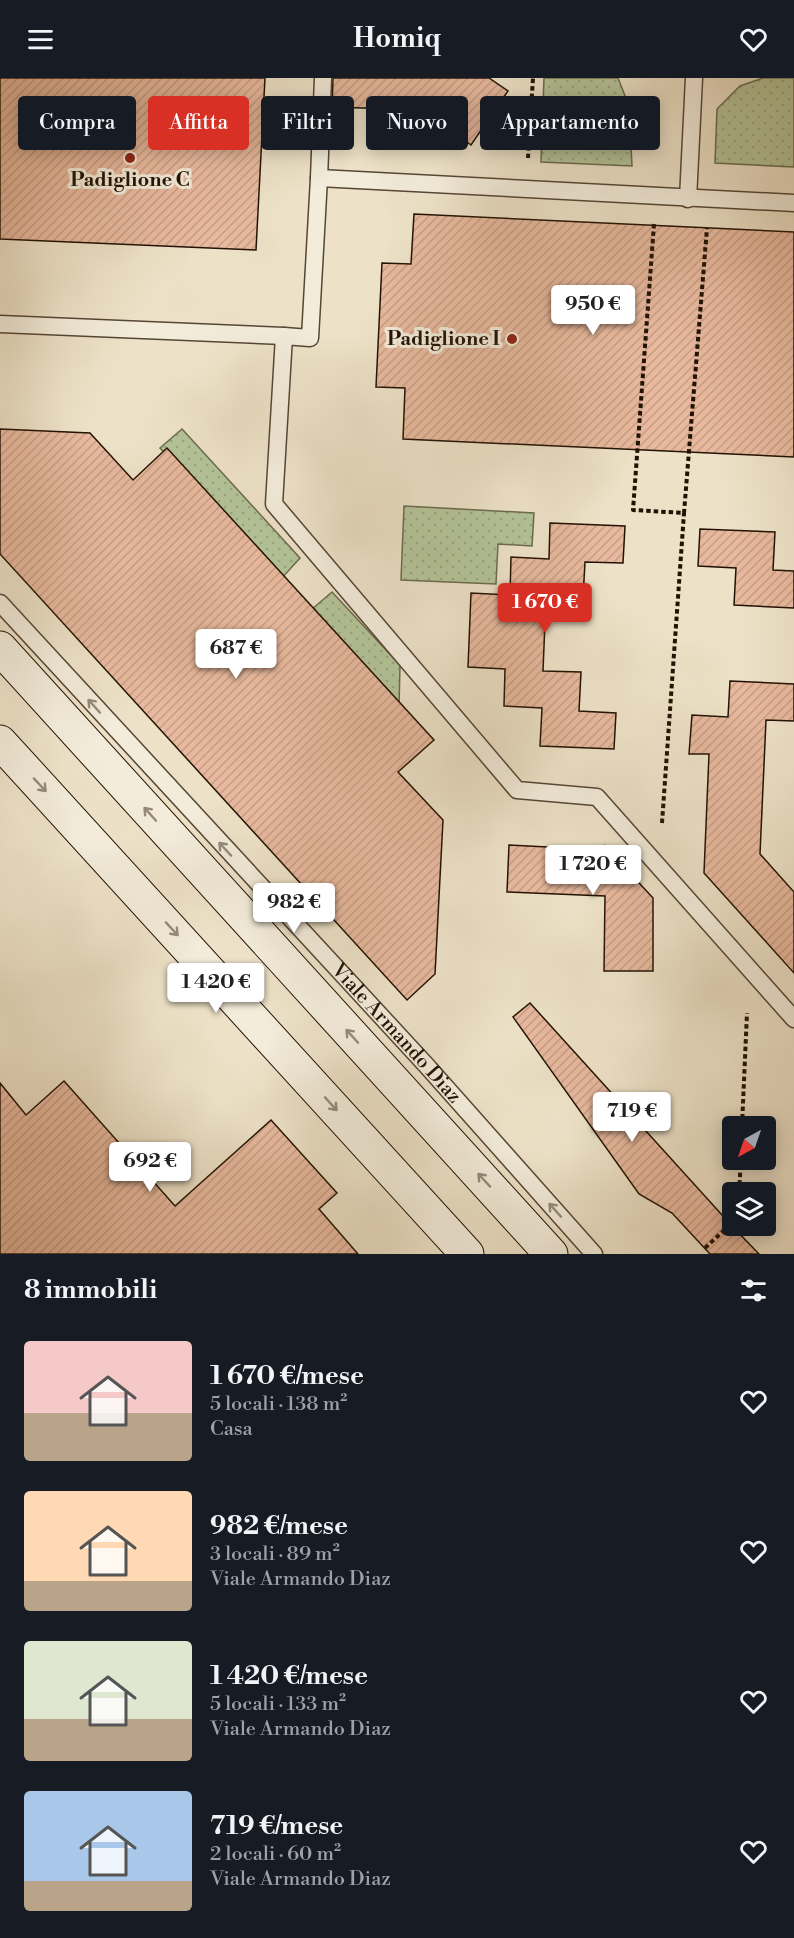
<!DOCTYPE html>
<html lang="it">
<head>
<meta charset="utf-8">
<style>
  :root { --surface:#171b24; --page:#242831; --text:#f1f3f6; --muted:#9ea1a6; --accent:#d93025 }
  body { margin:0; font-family:"Libre Bodoni",serif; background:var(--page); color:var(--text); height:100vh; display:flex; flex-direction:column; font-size:22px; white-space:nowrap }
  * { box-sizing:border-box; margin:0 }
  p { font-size:20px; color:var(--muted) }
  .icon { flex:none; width:33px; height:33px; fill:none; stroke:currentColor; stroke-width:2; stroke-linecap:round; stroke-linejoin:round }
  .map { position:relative; height:1176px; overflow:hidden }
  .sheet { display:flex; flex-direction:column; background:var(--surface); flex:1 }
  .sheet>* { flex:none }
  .banner { position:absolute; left:18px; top:18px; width:759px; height:54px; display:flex; gap:12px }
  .needle { width:39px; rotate:220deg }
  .tools { position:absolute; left:722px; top:1038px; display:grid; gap:12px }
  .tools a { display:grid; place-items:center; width:54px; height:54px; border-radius:6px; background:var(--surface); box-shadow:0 3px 15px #0003; font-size:30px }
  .price { position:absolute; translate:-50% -51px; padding:0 14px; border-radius:6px; background:#fff; color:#222; font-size:20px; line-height:39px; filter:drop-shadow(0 2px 3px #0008) }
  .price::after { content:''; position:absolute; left:50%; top:36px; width:18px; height:14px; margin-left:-9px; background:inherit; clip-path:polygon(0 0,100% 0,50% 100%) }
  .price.current { background:var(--accent); color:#fff }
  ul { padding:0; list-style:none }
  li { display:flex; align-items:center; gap:18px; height:150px; padding:0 24px }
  li span { display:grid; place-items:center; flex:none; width:168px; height:120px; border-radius:6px; color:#555 }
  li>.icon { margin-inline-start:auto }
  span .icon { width:72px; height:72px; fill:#fffc; stroke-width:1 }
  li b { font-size:26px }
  h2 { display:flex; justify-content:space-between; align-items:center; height:72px; padding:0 24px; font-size:26px }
  .pill { padding:0 21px; border-radius:6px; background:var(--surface); box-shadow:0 3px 15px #0003; font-size:21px; line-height:54px }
  .pill.current { background:var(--accent); color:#fff }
  header { display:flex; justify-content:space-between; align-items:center; height:78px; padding:0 24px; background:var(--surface); font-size:27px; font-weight:700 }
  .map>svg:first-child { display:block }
  .grass { fill:url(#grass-dots); stroke:#6b6b4e; stroke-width:1.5 }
  .building { fill:url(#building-hatch); stroke:#221204; stroke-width:1.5 }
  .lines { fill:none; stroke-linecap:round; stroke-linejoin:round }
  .lane-casing { stroke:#554635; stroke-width:19 }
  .secondary-casing { stroke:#221204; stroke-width:35 }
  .path { stroke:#221204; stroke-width:4; stroke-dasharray:4.5 3; stroke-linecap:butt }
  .lane { stroke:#f3ecdb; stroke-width:16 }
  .secondary { stroke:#f3ecdb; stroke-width:33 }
  .oneway { stroke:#958a7a }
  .poi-dot { fill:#8f2418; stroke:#f3ecdb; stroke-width:2 }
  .labels { text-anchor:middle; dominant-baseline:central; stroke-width:6; stroke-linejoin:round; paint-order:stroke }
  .poi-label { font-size:20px; font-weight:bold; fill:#221204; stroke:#f3ecdb }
  .street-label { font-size:20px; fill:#221204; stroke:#f3ecdb }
</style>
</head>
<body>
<header><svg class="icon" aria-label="menu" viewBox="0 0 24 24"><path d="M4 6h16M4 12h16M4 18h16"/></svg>Homiq<svg class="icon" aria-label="heart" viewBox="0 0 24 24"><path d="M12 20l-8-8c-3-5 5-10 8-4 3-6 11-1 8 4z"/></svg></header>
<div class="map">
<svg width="794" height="1176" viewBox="0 0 794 1176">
  <defs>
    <pattern id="grass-dots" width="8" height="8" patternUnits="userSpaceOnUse" patternTransform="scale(1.5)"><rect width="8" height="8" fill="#b4c499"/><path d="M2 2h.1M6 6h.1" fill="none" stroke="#9aa782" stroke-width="1.8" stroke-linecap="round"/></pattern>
    <pattern id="building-hatch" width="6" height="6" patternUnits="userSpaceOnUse" patternTransform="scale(1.5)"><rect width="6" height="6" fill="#e8b99e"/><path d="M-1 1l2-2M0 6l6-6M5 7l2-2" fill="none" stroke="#c79e86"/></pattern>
  </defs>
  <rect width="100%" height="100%" fill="#ede2c8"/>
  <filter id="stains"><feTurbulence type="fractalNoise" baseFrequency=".00333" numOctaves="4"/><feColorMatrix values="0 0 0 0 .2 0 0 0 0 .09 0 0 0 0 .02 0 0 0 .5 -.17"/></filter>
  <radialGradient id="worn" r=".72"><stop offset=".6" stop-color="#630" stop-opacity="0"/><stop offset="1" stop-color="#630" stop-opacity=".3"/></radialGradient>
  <!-- grass -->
  <g class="grass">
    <polygon points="544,0 618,0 629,28 632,88 541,84"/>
    <polygon points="763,0 794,0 794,89 715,85 717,31 740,8"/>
    <polygon points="182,351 300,480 281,501 160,370"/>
    <polygon points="404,428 534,435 532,468 498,466 496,506 401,502"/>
    <polygon points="332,514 400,587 399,631 311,532"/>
  </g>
  <!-- building -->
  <g class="building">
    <polygon points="0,0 265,0 256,172 0,161"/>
    <polygon points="333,0 489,0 508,13 471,67 424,32 332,29"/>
    <polygon points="414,136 794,154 794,379 403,361 405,310 376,309 382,185 411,186"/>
    <polygon points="0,351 90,355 133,402 167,370 434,662 398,694 443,742 435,896 407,922 0,476"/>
    <polygon points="550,445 625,448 623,485 585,484 583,520 546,519 543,593 581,594 579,633 616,635 614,671 540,668 542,630 504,628 505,591 468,589 471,515 510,517 511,479 549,481"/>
    <polygon points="700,451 775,454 773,492 794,493 794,530 734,527 736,490 698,488"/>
    <polygon points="730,603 794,606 794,643 766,642 760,776 794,814 794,895 704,795 709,676 689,676 692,637 728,639"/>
    <polygon points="509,767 605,772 605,768 653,820 653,893 604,893 605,818 507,814"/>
    <polygon points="530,925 732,1148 759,1176 710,1176 672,1135 639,1116 513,939"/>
    <polygon points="64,1003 175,1128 271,1042 337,1115 319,1131 358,1176 0,1176 0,1005 26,1037"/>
  </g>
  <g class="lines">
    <defs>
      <g id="lane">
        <polyline points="319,100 323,0"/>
        <polyline points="688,121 694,0"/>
        <polyline points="794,125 319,100 310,260 284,258 274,426 517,712 597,719 794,941"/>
        <polyline points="0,246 284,258"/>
        <path id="s1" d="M0 525 426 987 594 1176"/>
      </g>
      <g id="secondary">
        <polyline points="0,570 551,1176"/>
        <polyline points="0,664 467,1176"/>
      </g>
    </defs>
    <!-- lane casing -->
    <use href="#lane" class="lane-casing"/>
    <!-- secondary casing -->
    <use href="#secondary" class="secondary-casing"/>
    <!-- path -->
    <g class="path">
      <polyline points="528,80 533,0"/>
      <polyline points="654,146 633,432 684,435 707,150"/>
      <polyline points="662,745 684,435"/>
      <polyline points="742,1048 747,935"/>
      <polyline points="739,1114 741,1082"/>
      <polyline points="705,1170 732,1145"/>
    </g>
    <!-- lane -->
    <use href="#lane" class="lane"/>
    <!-- secondary -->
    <use href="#secondary" class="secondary"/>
  </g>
  <!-- one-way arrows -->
  <defs><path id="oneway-shaft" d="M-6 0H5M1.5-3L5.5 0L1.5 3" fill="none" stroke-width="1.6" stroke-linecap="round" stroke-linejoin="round" transform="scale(1.5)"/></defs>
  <g class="oneway">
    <use href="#oneway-shaft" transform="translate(94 628) rotate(-132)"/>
    <use href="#oneway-shaft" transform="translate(40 707) rotate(47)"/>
    <use href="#oneway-shaft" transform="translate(150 736) rotate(-132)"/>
    <use href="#oneway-shaft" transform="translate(225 771) rotate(-133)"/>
    <use href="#oneway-shaft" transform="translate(172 851) rotate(47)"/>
    <use href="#oneway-shaft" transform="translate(352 958) rotate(-132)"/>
    <use href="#oneway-shaft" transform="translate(331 1026) rotate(48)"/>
    <use href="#oneway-shaft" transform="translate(484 1102) rotate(-133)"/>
    <use href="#oneway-shaft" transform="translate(555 1132) rotate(-132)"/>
  </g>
  <!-- markers -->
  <g class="poi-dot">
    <circle cx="130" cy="80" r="6"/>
    <circle cx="512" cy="261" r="6"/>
  </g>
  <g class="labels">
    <!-- poi labels -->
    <g class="poi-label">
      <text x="130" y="102">Padiglione C</text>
      <text x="500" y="261" text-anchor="end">Padiglione I</text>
    </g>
    <!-- street labels -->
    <g class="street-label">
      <text stroke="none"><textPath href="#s1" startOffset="585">Viale Armando Diaz</textPath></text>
    </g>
  </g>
  <rect width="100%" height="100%" filter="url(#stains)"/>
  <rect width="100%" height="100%" fill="url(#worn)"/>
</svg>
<div class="tools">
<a><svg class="needle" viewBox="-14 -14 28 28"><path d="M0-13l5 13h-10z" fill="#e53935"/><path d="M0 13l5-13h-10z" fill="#9ea1a6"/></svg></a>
<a><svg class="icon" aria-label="layers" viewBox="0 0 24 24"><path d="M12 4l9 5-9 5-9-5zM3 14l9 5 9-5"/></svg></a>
</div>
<b class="price" style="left:593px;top:258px">950 €</b>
<b class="price current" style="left:545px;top:556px">1 670 €</b>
<b class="price" style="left:236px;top:602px">687 €</b>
<b class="price" style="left:593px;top:818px">1 720 €</b>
<b class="price" style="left:294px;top:856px">982 €</b>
<b class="price" style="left:216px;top:936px">1 420 €</b>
<b class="price" style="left:632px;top:1065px">719 €</b>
<b class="price" style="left:150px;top:1115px">692 €</b>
<div class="banner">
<a class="pill">Compra</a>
<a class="pill current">Affitta</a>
<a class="pill">Filtri</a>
<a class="pill">Nuovo</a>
<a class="pill">Appartamento</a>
</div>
</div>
<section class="sheet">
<h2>8 immobili<svg class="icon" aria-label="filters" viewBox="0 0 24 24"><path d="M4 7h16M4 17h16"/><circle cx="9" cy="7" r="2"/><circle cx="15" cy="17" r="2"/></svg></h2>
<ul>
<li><span style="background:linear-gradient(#f6c9c9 60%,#b9a48a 0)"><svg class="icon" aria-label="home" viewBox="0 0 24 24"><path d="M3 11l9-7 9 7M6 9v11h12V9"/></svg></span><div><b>1 670 €/mese</b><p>5 locali · 138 m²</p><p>Casa</p></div><svg class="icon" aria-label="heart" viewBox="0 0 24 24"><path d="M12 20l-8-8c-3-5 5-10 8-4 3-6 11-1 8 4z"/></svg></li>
<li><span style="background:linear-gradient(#ffd9b3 75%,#b9a48a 0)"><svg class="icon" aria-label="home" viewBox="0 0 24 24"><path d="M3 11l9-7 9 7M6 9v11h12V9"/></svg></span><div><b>982 €/mese</b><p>3 locali · 89 m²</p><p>Viale Armando Diaz</p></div><svg class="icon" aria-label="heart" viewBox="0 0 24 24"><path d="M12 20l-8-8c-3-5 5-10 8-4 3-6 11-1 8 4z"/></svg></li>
<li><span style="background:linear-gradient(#dfe7d0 65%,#b9a48a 0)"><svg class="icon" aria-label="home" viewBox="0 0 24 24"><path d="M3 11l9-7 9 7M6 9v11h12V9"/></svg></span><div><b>1 420 €/mese</b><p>5 locali · 133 m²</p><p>Viale Armando Diaz</p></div><svg class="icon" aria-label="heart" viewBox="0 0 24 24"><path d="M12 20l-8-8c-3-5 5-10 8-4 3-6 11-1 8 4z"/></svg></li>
<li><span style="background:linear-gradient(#a9c7e8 75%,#b9a48a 0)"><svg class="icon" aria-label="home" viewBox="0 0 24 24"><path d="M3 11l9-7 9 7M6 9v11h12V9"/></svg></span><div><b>719 €/mese</b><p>2 locali · 60 m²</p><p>Viale Armando Diaz</p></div><svg class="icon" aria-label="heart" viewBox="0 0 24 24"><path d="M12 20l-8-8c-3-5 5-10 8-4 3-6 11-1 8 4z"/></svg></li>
</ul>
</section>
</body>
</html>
